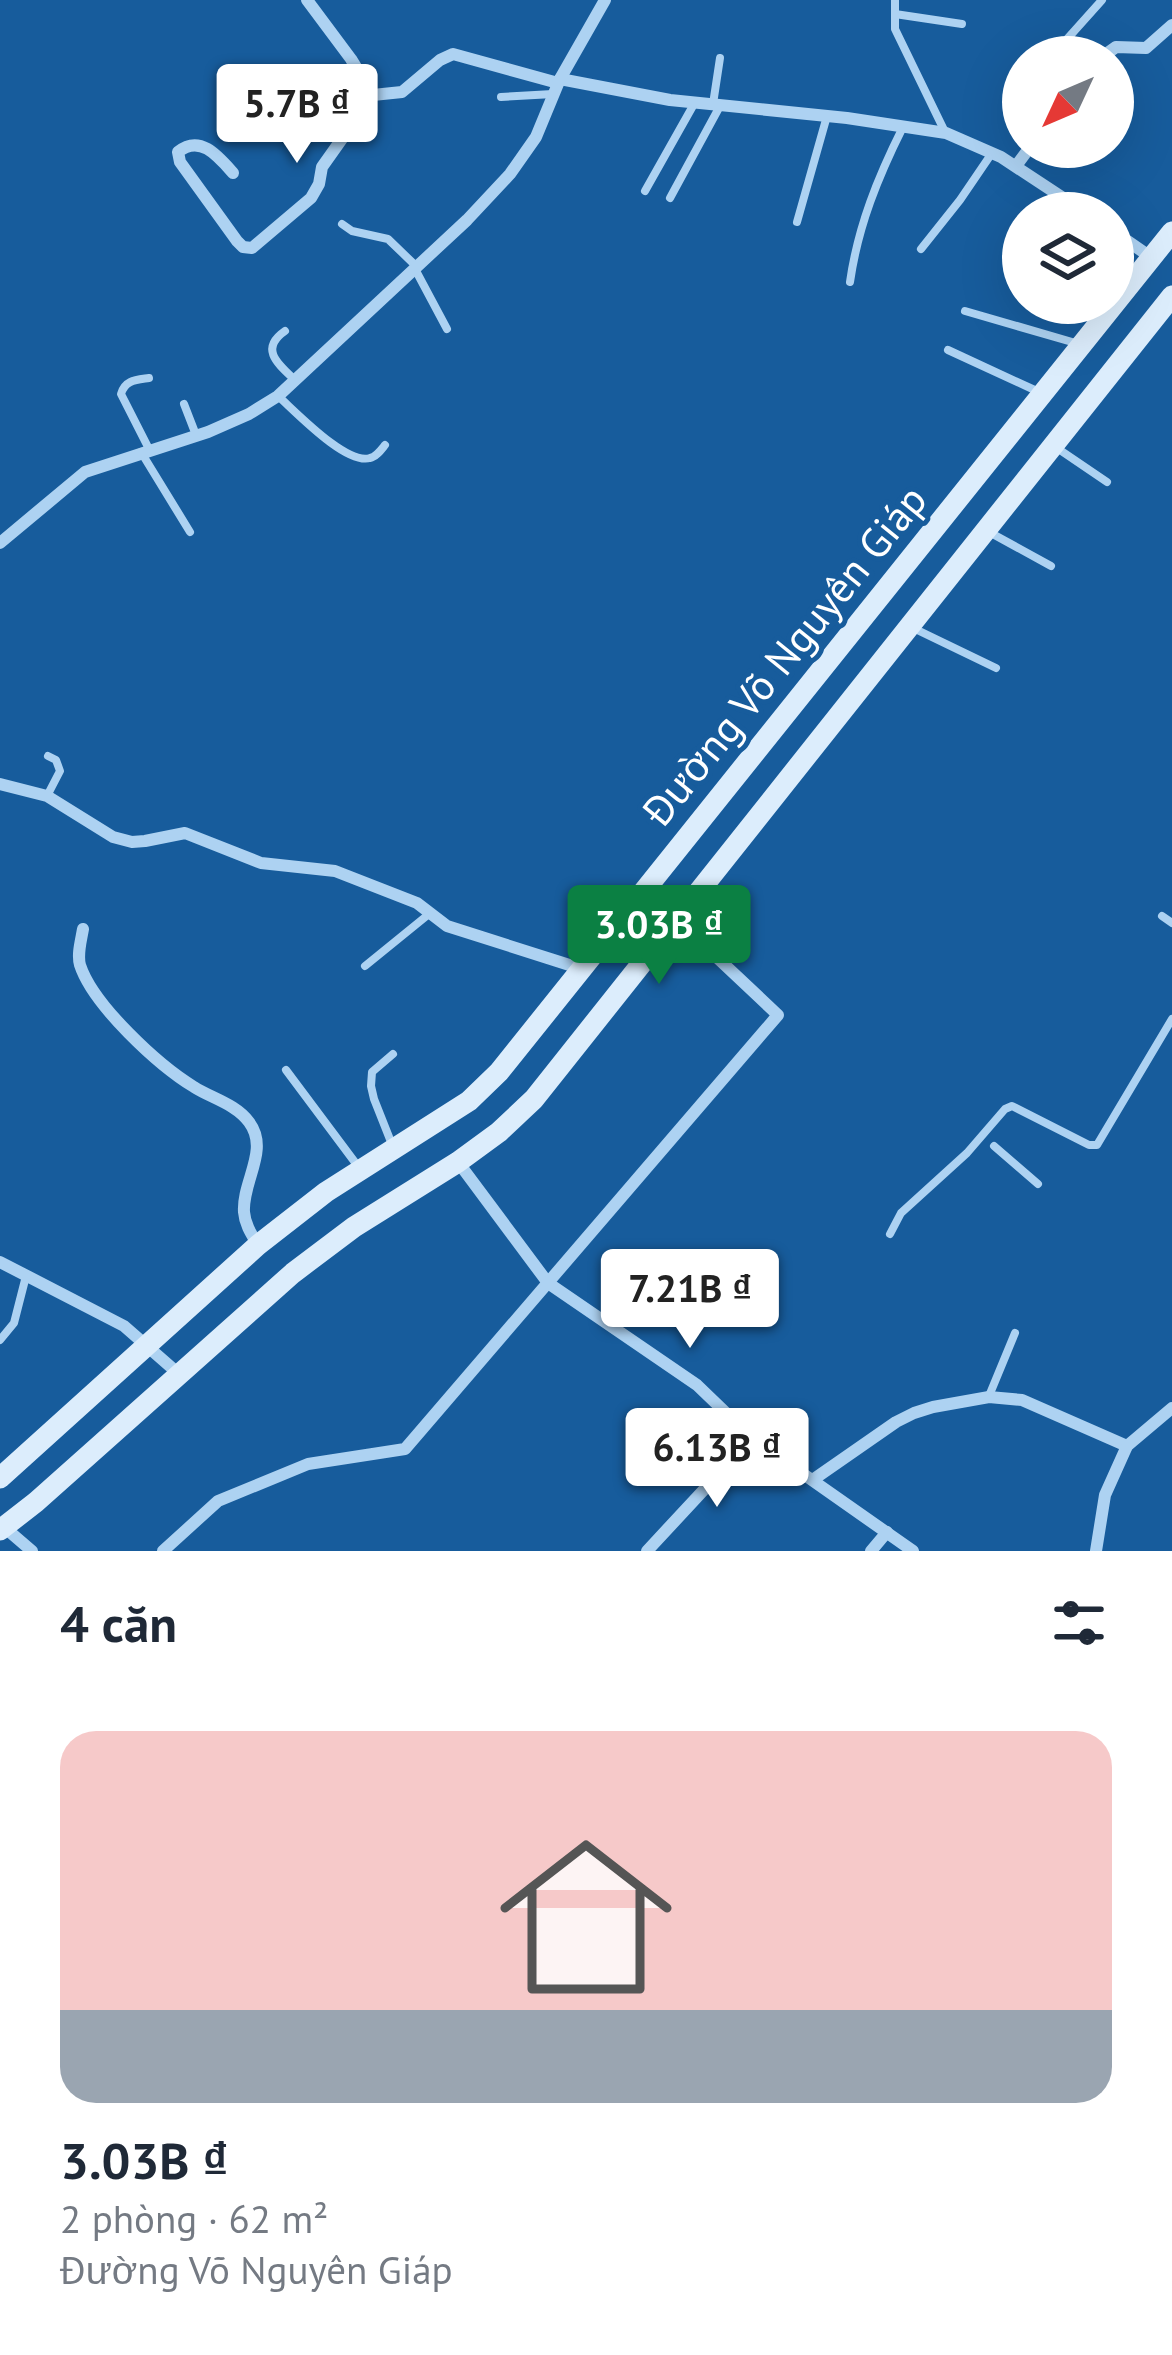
<!DOCTYPE html>
<html lang="vi">
<head>
<meta charset="utf-8">
<style>
  :root { --surface:#fff; --page:#f6f6f7; --text:#1f2937; --muted:#747a83; --accent:#0b8043 }
  body { margin:0; font-family:"PT Sans",sans-serif; background:var(--page); color:var(--text); height:100vh; display:flex; flex-direction:column; font-size:45px; white-space:nowrap }
  * { box-sizing:border-box; margin:0 }
  p { font-size:39px; color:var(--muted) }
  .icon { flex:none; width:66px; height:66px; fill:none; stroke:currentColor; stroke-width:2; stroke-linecap:round; stroke-linejoin:round }
  .map { position:relative; height:1551px; overflow:hidden }
  .drawer { display:flex; flex-direction:column; background:var(--surface); flex:1 }
  .drawer>* { flex:none }
  .needle { width:78px; rotate:226deg }
  .controls { position:absolute; left:1002px; top:36px; display:grid; gap:24px }
  .controls a { display:grid; place-items:center; width:132px; height:132px; border-radius:50%; background:var(--surface); box-shadow:0 12px 48px #0002; font-size:60px }
  .price { position:absolute; translate:-50% -102px; padding:0 27px; border-radius:12px; background:#fff; color:#222; font-size:39px; line-height:78px; filter:drop-shadow(0 3px 6px #0008) }
  .price::after { content:''; position:absolute; left:50%; top:72px; width:36px; height:27px; margin-left:-18px; background:inherit; clip-path:polygon(0 0,100% 0,50% 100%) }
  .price.selected { background:var(--accent); color:#fff }
  ul { padding:0; list-style:none }
  li { display:grid; align-content:center; gap:24px; height:636px; padding:0 60px }
  li span { display:grid; place-items:center; height:372px; border-radius:36px; color:#555 }
  li>.icon { margin-inline-start:auto }
  span .icon { width:216px; height:216px; fill:#fffc; stroke-width:1 }
  li b { font-size:51px }
  h2 { display:flex; justify-content:space-between; align-items:center; height:144px; padding:0 60px; font-size:51px }
  .map>svg:first-child { display:block }
  .lines { fill:none; stroke-linecap:round; stroke-linejoin:round }
  .service { stroke:#add2f2; stroke-width:8 }
  .minor { stroke:#add2f2; stroke-width:12 }
  .secondary { stroke:#dcedfc; stroke-width:21 }
  .labels { text-anchor:middle; dominant-baseline:central; stroke-width:10; stroke-linejoin:round; paint-order:stroke }
  .street-label { font-size:42px; fill:#fff; stroke:#175c9c }
</style>
</head>
<body>
<div class="map">
<svg width="1172" height="1551" viewBox="0 0 1172 1551">
  <rect width="100%" height="100%" fill="#175c9c"/>
  <g class="lines">
    <!-- service -->
    <g class="service">
      <polyline points="895,0 895,29 945,132"/>
      <polyline points="895,14 962,24"/>
      <polyline points="1065,48 1077,57"/>
      <polyline points="1051,57 1102,0"/>
      <polyline points="501,97 553,94"/>
      <polyline points="1010,103 1023,89"/>
      <polyline points="713,104 720,58"/>
      <polyline points="645,191 694,104"/>
      <polyline points="670,198 720,106"/>
      <polyline points="797,222 827,116"/>
      <polyline points="342,224 352,231 388,239 416,266"/>
      <polyline points="921,249 960,200 992,153"/>
      <polyline points="415,269 447,329"/>
      <path d="M850 282C858 226 878 177 903 127"/>
      <polyline points="965,311 1079,344"/>
      <path d="M285 331C259 349 278 364 295 380"/>
      <polyline points="948,350 1039,392"/>
      <path d="M149 378C136 380 125 380 121 394L149 449"/>
      <path d="M278 396C296 412 346 465 370 458 376 457 381 450 385 445"/>
      <polyline points="184,404 196,435"/>
      <polyline points="1054,446 1107,482"/>
      <polyline points="141,452 190,532"/>
      <polyline points="989,532 1051,566"/>
      <polyline points="911,627 996,668"/>
      <polyline points="47,796 60,771 56,760 48,756"/>
      <polyline points="1162,916 1172,923"/>
      <polyline points="365,966 429,914"/>
      <polyline points="393,1054 372,1072 371,1086 374,1099 393,1147"/>
      <polyline points="286,1070 360,1169"/>
      <polyline points="994,1146 1038,1184"/>
      <polyline points="890,1234 901,1213 967,1153 1005,1109 1012,1106 1089,1145 1097,1145 1172,1019"/>
      <polyline points="0,1340 14,1323 26,1276"/>
      <polyline points="989,1396 1015,1333"/>
    </g>
    <!-- minor -->
    <g class="minor">
      <polyline points="307,0 351,59 373,95 402,92 440,60 453,54 558,83"/>
      <polyline points="1102,57 1116,47 1146,48 1172,25"/>
      <polyline points="560,79 670,100 847,118 946,133 1001,157 1086,213"/>
      <polyline points="1016,166 1030,147"/>
      <path d="M233 173C218 156 200 134 178 152L180 162 237 241 243 247 252 248 311 198 319 184 322 167 373 95"/>
      <polyline points="1113,231 1152,258"/>
      <polyline points="0,543 85,472 208,432 249,414 278,396 467,220 510,174 536,137 560,79 605,0"/>
      <polyline points="0,784 47,796 113,837 132,842 145,841 185,833 261,863 335,871 417,903 447,926 582,969"/>
      <path d="M83 929C81 941 77 954 80 965 93 1005 158 1065 194 1087 211 1098 236 1104 249 1122 270 1150 242 1181 244 1212 245 1225 252 1235 258 1245"/>
      <polyline points="458,1162 548,1283 697,1385 752,1438 913,1551"/>
      <polyline points="0,1262 124,1326 180,1375"/>
      <polyline points="814,1479 896,1422 914,1413 933,1407 989,1397 1022,1400 1127,1446"/>
      <polyline points="4,1527 32,1551"/>
      <polyline points="163,1551 218,1501 308,1464 405,1449 778,1015 676,919"/>
      <polyline points="647,1551 752,1438"/>
      <polyline points="871,1551 887,1532"/>
      <polyline points="1096,1551 1105,1495 1127,1446 1172,1408"/>
    </g>
    <!-- secondary -->
    <g class="secondary">
      <polyline points="0,1478 258,1245 326,1192 469,1101 499,1072 1172,232"/>
      <polyline points="0,1530 36,1502 293,1273 354,1227 458,1162 499,1132 534,1099 1172,296"/>
    </g>
  </g>
  <g class="labels">
    <!-- street labels -->
    <g class="street-label">
      <text transform="translate(784 655) rotate(-51)">Đường Võ Nguyên Giáp</text>
    </g>
  </g>
</svg>
<div class="controls">
<a><svg class="needle" viewBox="-14 -14 28 28"><path d="M0-13l5 13h-10z" fill="#e53935"/><path d="M0 13l5-13h-10z" fill="#747a83"/></svg></a>
<a><svg class="icon" aria-label="layers" viewBox="0 0 24 24"><path d="M12 4l9 5-9 5-9-5zM3 14l9 5 9-5"/></svg></a>
</div>
<b class="price" style="left:297px;top:166px">5.7B ₫</b>
<b class="price selected" style="left:659px;top:987px">3.03B ₫</b>
<b class="price" style="left:690px;top:1351px">7.21B ₫</b>
<b class="price" style="left:717px;top:1510px">6.13B ₫</b>
</div>
<section class="drawer">
<h2>4 căn<svg class="icon" aria-label="filters" viewBox="0 0 24 24"><path d="M4 7h16M4 17h16"/><circle cx="9" cy="7" r="2"/><circle cx="15" cy="17" r="2"/></svg></h2>
<ul>
<li><span style="background:linear-gradient(#f6c9c9 75%,#9aa5b1 0)"><svg class="icon" aria-label="home" viewBox="0 0 24 24"><path d="M3 11l9-7 9 7M6 9v11h12V9"/></svg></span><div><b>3.03B ₫</b><p>2 phòng · 62 m²</p><p>Đường Võ Nguyên Giáp</p></div></li>
</ul>
</section>
</body>
</html>
